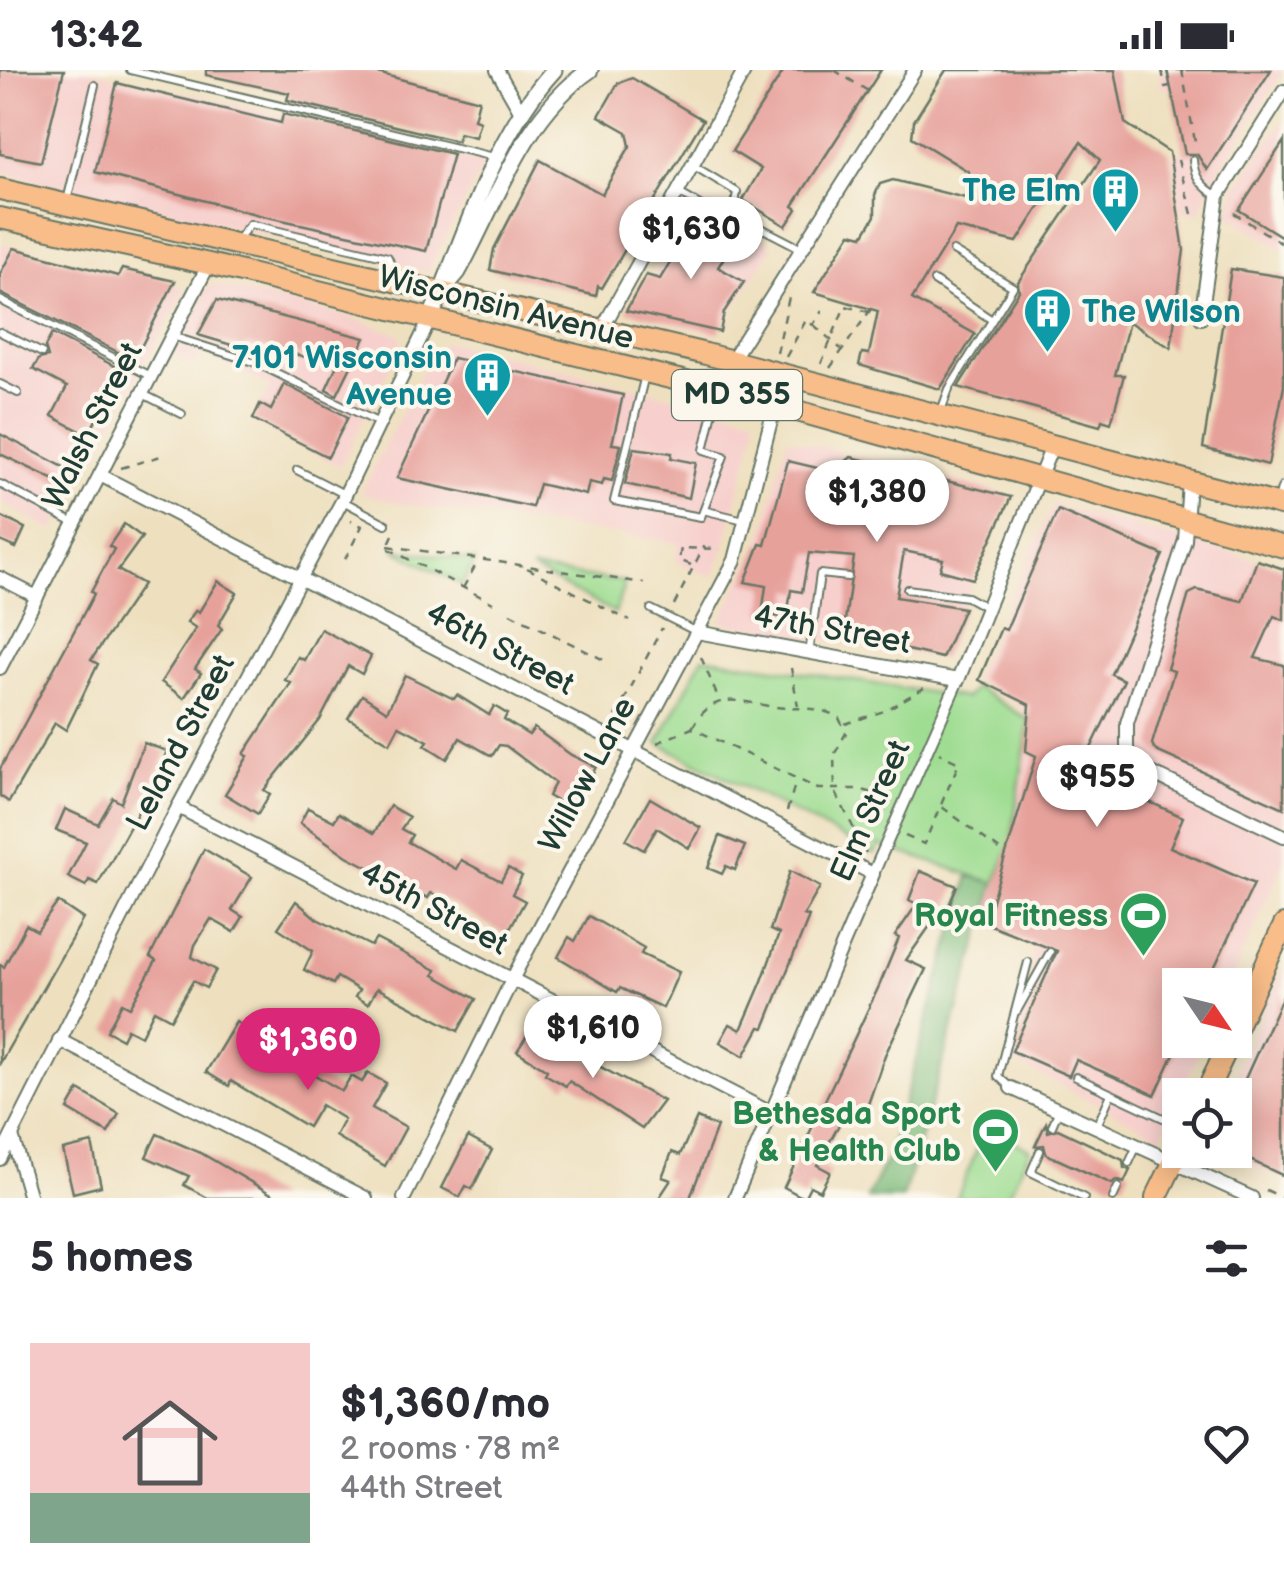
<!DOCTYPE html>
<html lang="en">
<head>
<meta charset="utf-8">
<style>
  :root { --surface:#fff; --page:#f7f7f7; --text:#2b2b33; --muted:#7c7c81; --line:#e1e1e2; --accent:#db2777 }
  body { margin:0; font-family:"Balsamiq Sans",sans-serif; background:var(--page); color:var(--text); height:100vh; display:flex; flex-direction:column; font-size:38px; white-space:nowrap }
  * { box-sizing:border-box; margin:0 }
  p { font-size:32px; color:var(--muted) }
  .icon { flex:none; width:55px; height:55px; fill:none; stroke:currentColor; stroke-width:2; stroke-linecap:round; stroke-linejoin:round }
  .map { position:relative; height:1128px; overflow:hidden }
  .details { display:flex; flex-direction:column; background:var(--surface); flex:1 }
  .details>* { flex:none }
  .needle { width:65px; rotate:125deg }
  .controls { position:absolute; left:1162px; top:898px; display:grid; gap:20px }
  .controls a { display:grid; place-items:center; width:90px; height:90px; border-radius:0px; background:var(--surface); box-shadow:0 5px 25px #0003; font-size:50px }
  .price { position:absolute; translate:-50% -85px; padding:0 22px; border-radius:35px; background:#fff; color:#222; font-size:32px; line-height:65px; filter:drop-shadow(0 2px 5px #0008) }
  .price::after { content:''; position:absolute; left:50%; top:60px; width:30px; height:22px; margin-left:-15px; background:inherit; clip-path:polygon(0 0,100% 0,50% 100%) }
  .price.on { background:var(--accent); color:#fff }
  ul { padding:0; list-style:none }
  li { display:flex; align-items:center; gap:30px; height:250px; padding:0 30px }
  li+li { border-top:2px solid var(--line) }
  li span { display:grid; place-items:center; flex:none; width:280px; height:200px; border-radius:0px; color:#555 }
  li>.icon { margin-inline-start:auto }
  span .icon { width:120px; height:120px; fill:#fffc; stroke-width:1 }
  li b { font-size:42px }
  h2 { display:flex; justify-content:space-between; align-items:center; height:120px; padding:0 30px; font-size:42px }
  .status { display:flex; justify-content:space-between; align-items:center; height:70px; padding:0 50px; background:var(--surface); direction:ltr }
  .status svg { height:28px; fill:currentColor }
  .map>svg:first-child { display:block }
  .built { fill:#f7d0cd }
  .green { fill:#9fdd92; stroke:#5f8d63; stroke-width:2.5 }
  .forest { fill:#7fbc7c; stroke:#4f7c58; stroke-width:2.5 }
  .building { fill:#e7a19b }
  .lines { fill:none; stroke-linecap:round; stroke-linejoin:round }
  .service-casing { stroke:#677665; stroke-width:10 }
  .pedestrian-casing { stroke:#677665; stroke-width:14 }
  .minor-casing { stroke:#677665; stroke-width:16 }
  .tertiary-casing { stroke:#677665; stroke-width:19 }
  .primary-casing { stroke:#677665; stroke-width:24 }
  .path { stroke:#677665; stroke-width:2.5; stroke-dasharray:8 8; stroke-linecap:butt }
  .service { stroke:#fff; stroke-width:6 }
  .pedestrian { stroke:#fff; stroke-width:10 }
  .minor { stroke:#fff; stroke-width:12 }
  .tertiary { stroke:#fff; stroke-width:15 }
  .primary { stroke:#f8bd89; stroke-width:20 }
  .labels { text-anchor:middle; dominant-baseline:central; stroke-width:8; stroke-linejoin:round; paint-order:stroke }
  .shield { fill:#fbf7ec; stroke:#61756b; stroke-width:2.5 }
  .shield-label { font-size:30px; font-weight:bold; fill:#1f3d34 }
  .culture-label { font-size:32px; font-weight:bold; fill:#0d838f; stroke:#fbf7ec; text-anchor:end }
  .street-label { font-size:32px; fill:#1f3d34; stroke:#fbf7ec }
  .leisure-label { font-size:32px; font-weight:bold; fill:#27864d; stroke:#fbf7ec; text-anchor:end }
</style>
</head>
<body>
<div class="status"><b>13:42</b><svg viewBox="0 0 49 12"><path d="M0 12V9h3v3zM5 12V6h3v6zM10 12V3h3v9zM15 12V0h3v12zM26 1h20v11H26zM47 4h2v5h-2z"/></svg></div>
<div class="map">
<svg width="1284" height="1128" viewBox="0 0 1284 1128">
  <rect width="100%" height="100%" fill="#fbf7ec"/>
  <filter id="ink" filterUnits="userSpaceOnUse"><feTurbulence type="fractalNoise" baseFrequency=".01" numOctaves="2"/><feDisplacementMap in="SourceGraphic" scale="20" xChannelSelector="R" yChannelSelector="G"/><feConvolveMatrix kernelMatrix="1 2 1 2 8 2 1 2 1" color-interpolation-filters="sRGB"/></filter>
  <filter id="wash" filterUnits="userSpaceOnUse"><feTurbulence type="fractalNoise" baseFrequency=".0048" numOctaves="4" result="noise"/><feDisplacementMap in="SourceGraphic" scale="40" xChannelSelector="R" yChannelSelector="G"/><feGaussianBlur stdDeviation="2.25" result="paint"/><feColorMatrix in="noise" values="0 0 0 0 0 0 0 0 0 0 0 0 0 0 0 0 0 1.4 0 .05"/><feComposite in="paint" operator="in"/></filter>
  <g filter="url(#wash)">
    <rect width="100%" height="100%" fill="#eee0bf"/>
    <!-- built -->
    <g class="built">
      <polygon points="0,0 88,0 485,93 428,202 0,102"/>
      <polygon points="1158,0 1284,0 1211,114 1200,142 1181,141 1172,84 1184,82 1171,18 1161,19"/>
      <polygon points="1284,49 1284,180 1227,144 1236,117"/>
      <polygon points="701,129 773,176 717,264 630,242"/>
      <polygon points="0,174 186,219 54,461 0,431"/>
      <polygon points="212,214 347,246 400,265 402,273 340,396 252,352 270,317 203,283 195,296 173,285 204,221"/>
      <polygon points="446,272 754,346 756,356 723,481 712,507 676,491 678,473 397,433 361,423 431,284"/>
      <polygon points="787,368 1006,424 943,589 720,553 762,468"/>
      <polygon points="1053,434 1284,498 1284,792 1229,915 1180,915 1180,970 1204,970 1161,1067 1008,989 1034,879 985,853 1005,784 1024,639 973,609"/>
      <polygon points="1284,894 1284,1110 1219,1080 1235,1080 1235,1025 1226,1025"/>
    </g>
    <!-- green -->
    <g class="green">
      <polygon points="393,479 476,491 462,515"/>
      <polygon points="531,499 625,512 615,543"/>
      <polygon points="703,587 966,628 975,617 1029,650 1011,772 995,813 879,775 875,784 658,673"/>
      <polygon points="994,1061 1030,1079 1007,1128 957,1128 978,1077 985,1080"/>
    </g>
    <!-- forest -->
    <polygon class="forest" points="969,806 995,813 903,1128 867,1128 888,1087"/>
    <g id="blocks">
      <!-- building -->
      <g class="building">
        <polygon points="0,0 64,0 41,92 0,84"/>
        <polygon points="206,0 366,0 479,30 474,49 480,51 475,67 459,63 457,71 287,30 289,23 206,5"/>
        <polygon points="784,0 881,0 793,136 797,139 786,156 743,130 761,99 732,81"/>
        <polygon points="946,0 1115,0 1125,53 1169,82 1184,180 1171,278 1129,252 1115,305 1124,305 1111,353 1102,350 1100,356 958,317 1019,221 1018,212 1100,90 1081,72 1017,172 956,158 912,229 975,264 940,319 859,295 862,283 869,284 878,241 814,222 851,163 863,166 875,146 875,125 880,114 893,110 965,128 969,102 912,67 914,51"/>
        <polygon points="1167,0 1271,0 1207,100 1197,84 1185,84"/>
        <polygon points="632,8 703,50 602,218 598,216 596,226 490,200 494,179 540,90 602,124 630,76 627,62 599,46 618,13"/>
        <polygon points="117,13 281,53 283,44 453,84 426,181 263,146 95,102"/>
        <polygon points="1284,71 1284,168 1239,140"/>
        <polygon points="696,141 709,148 704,156 733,173 718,197 744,212 724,242 720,262 626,241 646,205 660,209 695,150 699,152 692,148"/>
        <polygon points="14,178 118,206 122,199 175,211 134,290 0,223 0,204"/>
        <polygon points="1231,199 1284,207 1284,316 1268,395 1203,378"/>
        <polygon points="217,230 365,268 337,325 326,319 337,295 294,284 290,290 275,287 278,280 247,275 245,279 198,265"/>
        <polygon points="52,264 122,300 88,365 52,346 67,317 33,299 39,289 48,287 45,277"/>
        <polygon points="453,288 623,325 612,374 621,375 612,411 604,409 602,415 589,412 586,425 539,414 532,437 397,408"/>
        <polygon points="284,314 348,347 328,387 253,349 260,334 271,340"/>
        <polygon points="0,364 75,403 67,416 0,384"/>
        <polygon points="634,378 672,383 671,388 696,393 689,428 625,414"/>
        <polygon points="851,387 1011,427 973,509 940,500 943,489 904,481 896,527 964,538 942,588 843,565 854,487 809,483 802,522 791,520 787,548 762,544 766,516 745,512 760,474 765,475 788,391 834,402"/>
        <polygon points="1058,440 1163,485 1111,604 1124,610 1080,701 1183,747 1170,777 1254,814 1206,915 1180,915 1180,971 1155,1025 1076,990 1069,1006 1012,981 1057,881 985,853 1036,686 1026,681 1030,635 979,610 1001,558 1006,560"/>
        <polygon points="0,446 25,458 16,478 0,471"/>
        <polygon points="124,454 142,467 118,500 143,514 91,590 98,594 66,660 55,653 9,732 0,726 0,699 94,524 91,522 114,479 109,476"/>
        <polygon points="1257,490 1284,499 1284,550 1274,546 1255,588 1284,595 1284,738 1156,681 1152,674 1174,601 1167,599 1189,524 1197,520 1242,531"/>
        <polygon points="218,511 237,523 218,555 222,559 195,599 201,603 184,628 161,612 196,558 187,552 196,540 199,542"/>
        <polygon points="321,559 371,586 362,604 348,596 320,650 264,720 270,724 258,744 225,724 248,686 244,684 291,613 285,610 298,587 304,590"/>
        <polygon points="405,605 454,629 457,625 489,645 494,636 507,644 504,650 529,665 534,658 571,685 596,697 572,740 548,726 555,713 506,676 499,675 492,686 460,668 447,689 425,675 428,671 399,656 390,673 348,648 362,625 387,641"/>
        <polygon points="144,673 167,681 155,711 98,814 89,810 86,816 68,807 86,772 56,760 65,739 98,754 113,728 121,733"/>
        <polygon points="650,728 701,758 689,778 657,758 644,780 626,770"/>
        <polygon points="390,736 409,747 401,759 412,765 408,772 456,799 461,790 501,811 508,798 522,806 512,824 525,831 506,865 431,823 428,828 347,786 300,753 308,738 334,751 339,743 374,763"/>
        <polygon points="720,766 745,776 735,800 726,796 722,804 708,798"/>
        <polygon points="204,779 252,807 232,840 243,847 234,862 211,849 195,875 192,887 216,900 206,918 193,911 171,949 154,940 141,966 127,959 122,969 107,961 122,933 130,937 156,891 150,887"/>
        <polygon points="790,801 820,817 804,845 809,847 764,958 760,957 744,986 720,972 730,954 741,960 762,911 779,864 770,860"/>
        <polygon points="920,801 957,816 945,845 939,843 906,890 926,899 885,985 863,1049 846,1042 817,1095 830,1102 820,1121 810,1116 804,1128 784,1117 880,914 899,868 895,866 917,834 909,830"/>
        <polygon points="296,831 317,849 371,876 376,869 436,900 434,905 476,929 458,961 377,918 368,934 355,927 359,920 337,907 333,914 304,900 313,881 278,858"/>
        <polygon points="58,832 83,849 0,993 0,895 4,897 26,855 37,861"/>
        <polygon points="589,846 644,878 641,884 679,902 663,938 620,918 617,922 558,887 569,867 575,871"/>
        <polygon points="1284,923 1284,1106 1235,1083 1235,1031"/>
        <polygon points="236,952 259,966 256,970 342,1021 351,1006 362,1012 368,1003 386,1013 372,1038 406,1057 385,1096 335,1066 344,1049 321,1035 308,1057 231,1011 229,1016 206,1002"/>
        <polygon points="528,964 558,982 562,976 663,1031 642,1059 569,1011 566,1016 545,1004 547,1000 517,981"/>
        <polygon points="79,1020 119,1044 108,1063 68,1039"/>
        <polygon points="697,1048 717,1057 690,1128 659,1128 671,1110 662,1107 672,1082 680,1085"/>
        <polygon points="1046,1053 1048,1062 1058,1059 1123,1090 1124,1098 1130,1100 1124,1113 1116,1110 1112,1114 1046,1084 1044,1075 1035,1076"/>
        <polygon points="157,1064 201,1083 278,1128 208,1128 184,1115 189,1106 146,1087"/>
        <polygon points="468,1067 492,1080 472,1119 466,1116 460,1127 442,1118"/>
        <polygon points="92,1073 101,1116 73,1123 63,1080"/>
      </g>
    </g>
  </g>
  <g filter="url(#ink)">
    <use href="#blocks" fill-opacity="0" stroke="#677665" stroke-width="2.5"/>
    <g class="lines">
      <defs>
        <g id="service">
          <polyline points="130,0 494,87"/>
          <path d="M1193 90C1194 107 1202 117 1218 126"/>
          <polyline points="694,96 737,122 735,134 740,147 802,179"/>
          <polyline points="679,123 726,150 740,147"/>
          <polyline points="67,131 95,15"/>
          <polyline points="237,170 250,154 388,187 395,206"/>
          <polyline points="934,211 992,250"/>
          <polyline points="0,230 150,306"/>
          <polyline points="0,262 42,283"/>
          <polyline points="172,266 256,293 379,353"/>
          <polyline points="645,305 614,431 701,447 724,386 704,380 717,325"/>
          <polyline points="0,314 18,323"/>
          <polyline points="143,324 182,344"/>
          <polyline points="941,341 949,319 1013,217 953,181"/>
          <polyline points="297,400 344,424"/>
          <polyline points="0,414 74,453"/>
          <polyline points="343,431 386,454"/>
          <polyline points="707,441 744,450"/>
          <polyline points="907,519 967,527 987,538"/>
          <polyline points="651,539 695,561"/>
          <polyline points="809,584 820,504 848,507"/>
          <polyline points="1017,941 1050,882"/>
          <polyline points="1076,1007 1163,1048"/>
          <polyline points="1011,1018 998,1006 1028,892"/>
          <polyline points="1052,1056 1058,1042"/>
          <polyline points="1096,1058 1111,1024"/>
          <polyline points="1040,1081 1031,1102 1084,1128"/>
          <polyline points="1129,1093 1136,1078"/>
          <polyline points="1113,1128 1118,1117"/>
        </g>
        <polyline id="pedestrian" points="873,804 958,610"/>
        <g id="minor">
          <polyline points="497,0 521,42"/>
          <polyline points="1201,248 1218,126 1284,21"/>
          <polyline points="602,259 745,0"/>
          <polyline points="731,291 915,0"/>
          <polyline points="100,405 873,804 735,1128"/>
          <polyline points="1189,412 1185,470 1127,653 1127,681 1139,697 1284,766"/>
          <polyline points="1280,435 1284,419"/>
          <polyline points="0,508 37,527"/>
          <polyline points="697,562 958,610 1053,374"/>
          <polyline points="0,598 209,194"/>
          <polyline points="178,737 771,1043"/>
          <polyline points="59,970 366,1128"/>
          <polyline points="1011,1018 1252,1128"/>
          <polyline points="12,1066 30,1128"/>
          <polyline points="0,1089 178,737 342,431 430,249"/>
          <polyline points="404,1128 518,898 735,490 775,335 807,310"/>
        </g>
        <g id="tertiary">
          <path d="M445 217 458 202C496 133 523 46 590 0"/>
          <path d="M430 249C466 166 491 69 554 0"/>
        </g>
        <g id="primary">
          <polyline points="0,119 706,284 1284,436"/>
          <polyline points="0,148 209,194 751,328 1284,477"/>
          <polyline points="1235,960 1284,855"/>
          <polyline points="1205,1025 1231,970"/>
          <polyline points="1156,1128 1180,1079"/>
        </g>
      </defs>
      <!-- service casing -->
      <use href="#service" class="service-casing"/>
      <!-- pedestrian casing -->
      <use href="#pedestrian" class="pedestrian-casing"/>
      <!-- minor casing -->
      <use href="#minor" class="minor-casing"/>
      <!-- tertiary casing -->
      <use href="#tertiary" class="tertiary-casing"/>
      <!-- primary casing -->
      <use href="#primary" class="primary-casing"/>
      <!-- path -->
      <g class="path">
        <polyline points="834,0 873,24"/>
        <polyline points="1162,0 1165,17 1170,16 1167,0"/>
        <polyline points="1182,0 1196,77"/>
        <polyline points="1178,90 1192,144"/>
        <polyline points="1234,143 1284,175"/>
        <polyline points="814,255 841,279"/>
        <polyline points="777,283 789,227"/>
        <polyline points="786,287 806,250 813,255 822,241"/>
        <polyline points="821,294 845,236 869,242"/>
        <polyline points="830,298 871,239"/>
        <polyline points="121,398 161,386"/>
        <polyline points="393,465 387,478 493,533"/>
        <polyline points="388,476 644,513"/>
        <polyline points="345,489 362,456 351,451"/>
        <polyline points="691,495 679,490 681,478 720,479"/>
        <polyline points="527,498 630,551"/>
        <polyline points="463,518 478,491"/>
        <polyline points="674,535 704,476"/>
        <polyline points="510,543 608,592"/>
        <polyline points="701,587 719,630"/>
        <polyline points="791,598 798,636"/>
        <polyline points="616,646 662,558"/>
        <polyline points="845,654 884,641 924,618"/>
        <path d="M692 658C715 617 741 633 776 637 799 640 819 635 839 648L846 663 834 685 835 721 866 783"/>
        <polyline points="657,673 692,658 818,719 859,719 890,728"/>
        <polyline points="942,737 1005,784"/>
        <polyline points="787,741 796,711"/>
        <polyline points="905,766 924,774 959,693 939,683"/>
        <polyline points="1266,1120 1283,1128"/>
      </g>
      <!-- service -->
      <use href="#service" class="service"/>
      <!-- pedestrian -->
      <use href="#pedestrian" class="pedestrian"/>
      <!-- minor -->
      <use href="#minor" class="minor"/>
      <!-- tertiary -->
      <use href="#tertiary" class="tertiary"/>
      <!-- primary -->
      <use href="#primary" class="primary"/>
    </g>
  </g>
  <!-- icons -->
  <defs>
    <symbol id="building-pin" viewBox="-11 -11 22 30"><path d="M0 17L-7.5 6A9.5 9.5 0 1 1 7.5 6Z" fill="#0f9aa8" stroke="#fbf7ec"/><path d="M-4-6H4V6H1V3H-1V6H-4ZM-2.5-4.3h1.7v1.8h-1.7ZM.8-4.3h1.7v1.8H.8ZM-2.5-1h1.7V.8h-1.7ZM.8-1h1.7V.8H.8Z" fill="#fff"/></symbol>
    <symbol id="stadium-pin" viewBox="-11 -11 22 30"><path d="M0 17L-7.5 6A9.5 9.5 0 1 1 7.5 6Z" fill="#2e9e5b" stroke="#fbf7ec"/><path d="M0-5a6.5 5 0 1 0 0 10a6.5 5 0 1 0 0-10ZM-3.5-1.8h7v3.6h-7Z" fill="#fff"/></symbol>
  </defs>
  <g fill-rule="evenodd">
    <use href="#building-pin" x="1088" y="94" width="55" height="75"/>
    <use href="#building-pin" x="1020" y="214" width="55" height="75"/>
    <use href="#building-pin" x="460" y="278" width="55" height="75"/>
    <use href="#stadium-pin" x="1116" y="818" width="55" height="75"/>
    <use href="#stadium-pin" x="968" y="1034" width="55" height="75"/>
  </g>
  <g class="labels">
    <!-- shield labels -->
    <rect class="shield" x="672" y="300" width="130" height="50" rx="8"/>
    <g class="shield-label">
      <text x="737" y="325">MD 355</text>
    </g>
    <!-- culture labels -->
    <g class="culture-label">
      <text x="1081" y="121">The Elm</text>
      <text x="1082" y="242" text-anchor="start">The Wilson</text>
      <text x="452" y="288">7101 Wisconsin<tspan x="452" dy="37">Avenue</tspan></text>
    </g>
    <!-- street labels -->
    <g class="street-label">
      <text transform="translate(506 238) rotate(14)">Wisconsin Avenue</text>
      <text transform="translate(93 356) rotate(-63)">Walsh Street</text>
      <text transform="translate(832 560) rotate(10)">47th Street</text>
      <text transform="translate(500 579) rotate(28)">46th Street</text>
      <text transform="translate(181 673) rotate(-62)">Leland Street</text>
      <text transform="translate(588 705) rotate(-62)">Willow Lane</text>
      <text transform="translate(871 741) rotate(-66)">Elm Street</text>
      <text transform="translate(434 839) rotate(28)">45th Street</text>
    </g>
    <!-- leisure labels -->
    <g class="leisure-label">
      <text x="1108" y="846">Royal Fitness</text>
      <text x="961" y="1044">Bethesda Sport<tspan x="961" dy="37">&amp; Health Club</tspan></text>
    </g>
  </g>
</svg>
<div class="controls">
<a><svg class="needle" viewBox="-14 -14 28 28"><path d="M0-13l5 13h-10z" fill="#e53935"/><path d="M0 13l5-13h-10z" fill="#7c7c81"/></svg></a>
<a><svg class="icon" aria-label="locate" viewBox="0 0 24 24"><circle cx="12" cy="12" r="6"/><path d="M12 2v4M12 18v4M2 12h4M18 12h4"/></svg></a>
</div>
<b class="price" style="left:691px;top:212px">$1,630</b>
<b class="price" style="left:877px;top:475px">$1,380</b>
<b class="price" style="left:1097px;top:760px">$955</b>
<b class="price" style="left:593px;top:1011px">$1,610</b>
<b class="price on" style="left:308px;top:1023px">$1,360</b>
</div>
<section class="details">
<h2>5 homes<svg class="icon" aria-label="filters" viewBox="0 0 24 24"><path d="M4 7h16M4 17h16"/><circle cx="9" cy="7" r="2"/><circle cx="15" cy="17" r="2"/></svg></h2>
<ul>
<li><span style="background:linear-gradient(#f6c9c9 75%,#7fa58c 0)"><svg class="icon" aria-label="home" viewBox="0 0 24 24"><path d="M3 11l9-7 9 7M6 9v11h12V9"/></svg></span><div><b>$1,360/mo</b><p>2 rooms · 78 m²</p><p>44th Street</p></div><svg class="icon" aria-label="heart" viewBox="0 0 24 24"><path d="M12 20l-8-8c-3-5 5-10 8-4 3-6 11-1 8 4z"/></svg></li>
</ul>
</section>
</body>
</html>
